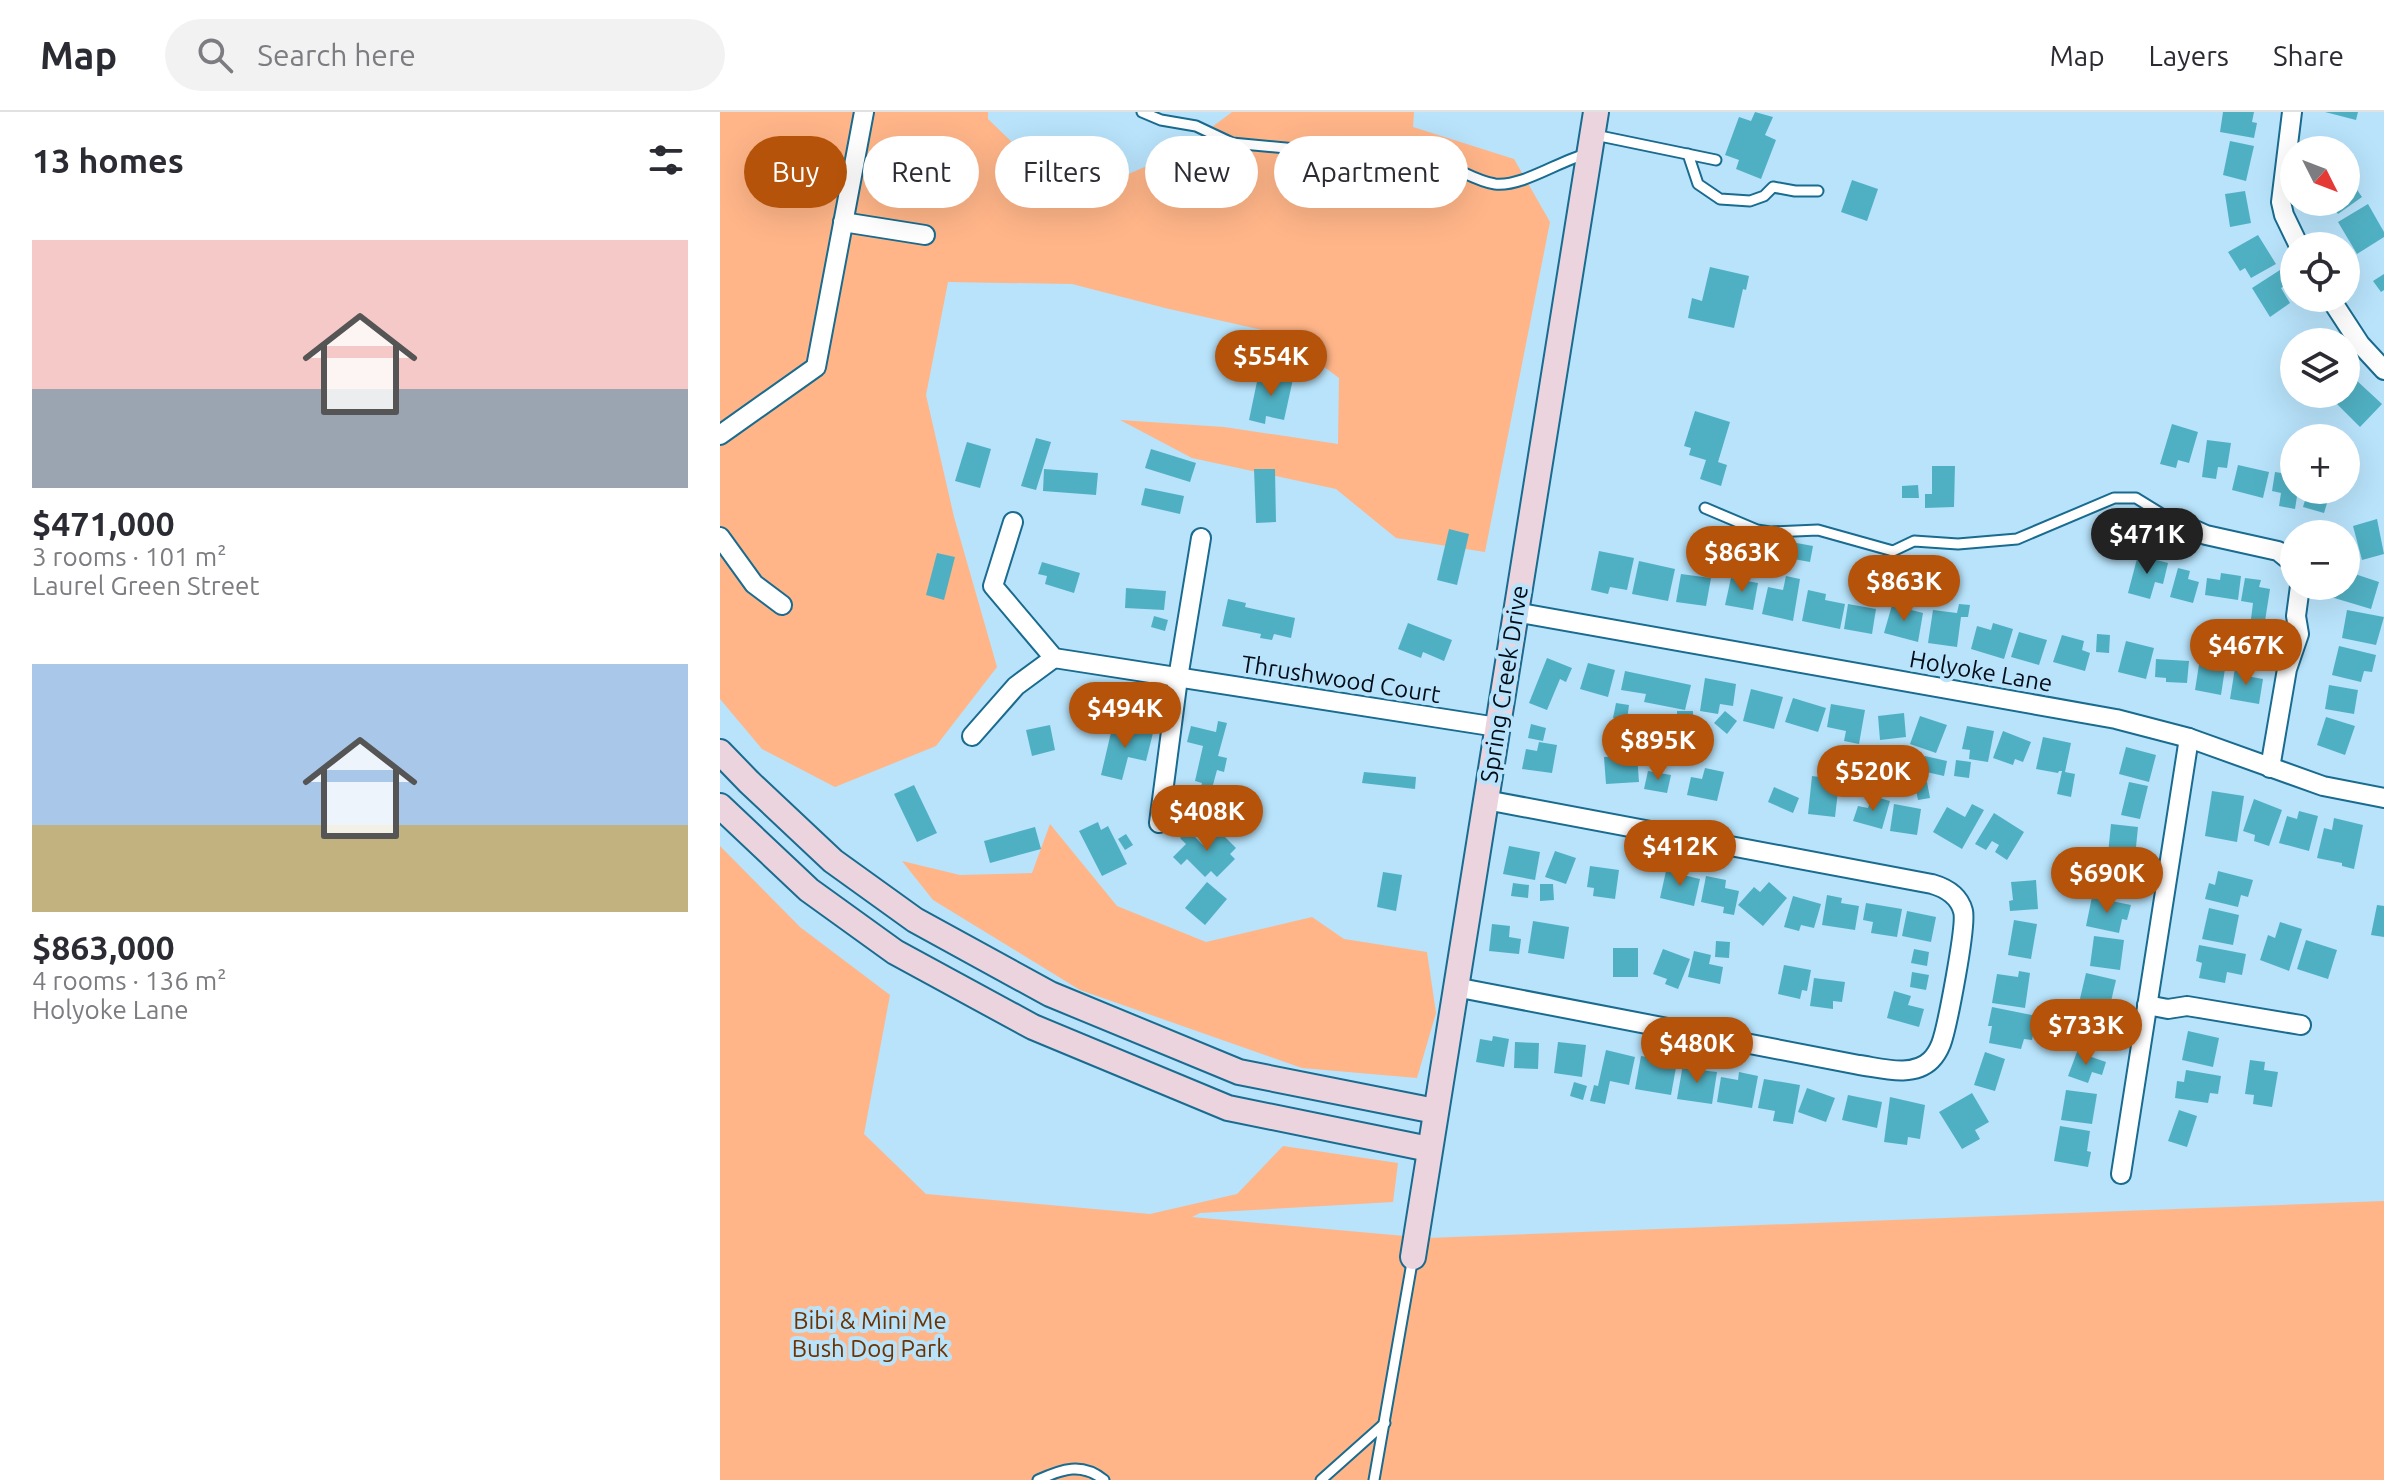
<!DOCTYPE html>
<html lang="en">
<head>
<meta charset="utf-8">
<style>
  :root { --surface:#fff; --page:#f2f2f3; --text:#2b2b33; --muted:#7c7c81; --line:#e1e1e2; --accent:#b45309 }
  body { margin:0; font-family:Ubuntu,sans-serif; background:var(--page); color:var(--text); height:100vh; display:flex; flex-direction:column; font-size:30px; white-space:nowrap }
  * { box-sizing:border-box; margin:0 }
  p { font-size:26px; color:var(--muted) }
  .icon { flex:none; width:44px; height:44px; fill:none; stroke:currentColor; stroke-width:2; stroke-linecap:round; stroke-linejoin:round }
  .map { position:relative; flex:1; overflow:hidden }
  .drawer { display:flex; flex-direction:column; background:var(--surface); width:720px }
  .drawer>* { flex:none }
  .guide { position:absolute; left:24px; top:24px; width:760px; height:72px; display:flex; gap:16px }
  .needle { width:52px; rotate:132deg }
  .tools { position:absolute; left:1560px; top:24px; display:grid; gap:16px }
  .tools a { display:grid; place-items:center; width:80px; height:80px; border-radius:50%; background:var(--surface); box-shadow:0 8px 32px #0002; font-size:40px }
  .price { position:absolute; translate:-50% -68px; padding:0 18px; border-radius:28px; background:var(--accent); color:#fff; font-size:26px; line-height:52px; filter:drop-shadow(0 2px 4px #0008) }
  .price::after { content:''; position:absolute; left:50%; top:48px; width:24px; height:18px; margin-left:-12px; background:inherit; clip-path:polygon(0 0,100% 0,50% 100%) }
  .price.selected { background:#222; color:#fff }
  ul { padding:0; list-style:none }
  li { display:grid; align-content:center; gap:16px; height:424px; padding:0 32px }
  li span { display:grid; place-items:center; height:248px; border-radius:0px; color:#555 }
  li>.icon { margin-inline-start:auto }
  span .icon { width:144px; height:144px; fill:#fffc; stroke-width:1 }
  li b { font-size:34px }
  h2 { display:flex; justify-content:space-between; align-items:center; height:96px; padding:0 32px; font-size:34px }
  .chip { padding:0 28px; border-radius:36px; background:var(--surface); box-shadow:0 8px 32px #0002; font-size:28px; line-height:72px }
  .chip.selected { background:var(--accent); color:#fff }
  header { display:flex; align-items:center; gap:48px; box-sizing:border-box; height:112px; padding:0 40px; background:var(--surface); border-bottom:2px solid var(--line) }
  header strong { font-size:38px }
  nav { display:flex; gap:44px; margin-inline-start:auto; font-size:28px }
  .search { width:560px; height:72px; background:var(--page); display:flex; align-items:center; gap:20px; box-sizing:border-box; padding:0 28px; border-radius:44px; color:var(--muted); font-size:30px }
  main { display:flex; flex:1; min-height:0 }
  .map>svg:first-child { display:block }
  .green { fill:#ffb588 }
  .building { fill:#50b0c3 }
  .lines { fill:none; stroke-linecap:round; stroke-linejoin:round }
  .lane-casing { stroke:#196b8f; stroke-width:13 }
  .street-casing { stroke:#196b8f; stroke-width:22 }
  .secondary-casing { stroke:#196b8f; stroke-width:28 }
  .lane { stroke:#fff; stroke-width:9 }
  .street { stroke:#fff; stroke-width:18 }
  .secondary { stroke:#ebd4de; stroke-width:24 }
  .labels { text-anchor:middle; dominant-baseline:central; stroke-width:8; stroke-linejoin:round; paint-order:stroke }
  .street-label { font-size:24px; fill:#000d18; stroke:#b8e3fb }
  .park-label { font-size:24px; fill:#6d3200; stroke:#b8e3fb }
</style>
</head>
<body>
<header>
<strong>Map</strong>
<div class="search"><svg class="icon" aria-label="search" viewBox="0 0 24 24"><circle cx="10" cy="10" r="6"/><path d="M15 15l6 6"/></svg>Search here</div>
<nav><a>Map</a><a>Layers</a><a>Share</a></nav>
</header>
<main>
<section class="drawer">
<h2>13 homes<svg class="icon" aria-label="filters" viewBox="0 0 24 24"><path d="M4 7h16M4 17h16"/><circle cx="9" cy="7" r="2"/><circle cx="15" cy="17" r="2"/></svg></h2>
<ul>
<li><span style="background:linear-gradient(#f6c9c9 60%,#9aa5b1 0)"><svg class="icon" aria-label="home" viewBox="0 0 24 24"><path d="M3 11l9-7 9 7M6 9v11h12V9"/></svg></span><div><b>$471,000</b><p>3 rooms · 101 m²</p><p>Laurel Green Street</p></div></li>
<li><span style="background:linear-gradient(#a9c7e8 65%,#c2b280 0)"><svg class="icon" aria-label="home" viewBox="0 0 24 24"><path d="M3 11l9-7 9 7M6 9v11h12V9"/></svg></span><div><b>$863,000</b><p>4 rooms · 136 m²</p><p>Holyoke Lane</p></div></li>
</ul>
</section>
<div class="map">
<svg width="1664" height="1368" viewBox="0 0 1664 1368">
  <rect width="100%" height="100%" fill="#b8e3fb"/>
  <!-- green -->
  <g class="green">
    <polygon points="0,0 268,0 268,7 351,87 459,40 512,0 694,0 693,15 794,47 830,110 765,440 676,426 616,377 472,346 400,308 504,315 618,332 619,266 560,222 445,196 352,172 228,170 206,283 234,405 277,555 216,634 115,675 42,637 0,587"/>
    <polygon points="330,712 397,794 486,830 592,805 624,827 707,840 716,901 697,966 582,956 360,878 213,788 182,749 240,763 312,761"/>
    <polygon points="0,734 80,815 170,883 144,1022 206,1082 430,1102 517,1082 563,1034 678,1051 673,1090 480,1101 472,1105 707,1126 1664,1089 1664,1368 0,1368"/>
  </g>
  <!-- building -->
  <g class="building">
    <polygon points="1035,0 1053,5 1045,23 1056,28 1041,67 1016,57 1019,48 1005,43 1019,5 1031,9"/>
    <polygon points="1503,0 1534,0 1532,10 1537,11 1534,26 1500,20"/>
    <polygon points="1605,0 1638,0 1636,8"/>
    <polygon points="363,26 394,32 388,65 356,58"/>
    <polygon points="1510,29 1534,34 1526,69 1503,63"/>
    <polygon points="1626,62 1642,85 1618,102 1609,90 1626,90"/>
    <polygon points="1132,68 1158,77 1147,109 1121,100"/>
    <polygon points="1525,79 1531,111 1510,115 1505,82"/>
    <polygon points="1648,92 1664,120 1664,125 1637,142 1618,110"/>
    <polygon points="1538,123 1556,152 1531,166 1525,156 1520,159 1508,140"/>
    <polygon points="990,155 1029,164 1026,178 1023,177 1014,216 968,206 972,186 982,189"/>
    <polygon points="1560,158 1569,171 1561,176 1570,191 1550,205 1532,176"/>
    <polygon points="1664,162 1664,178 1661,180 1653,169"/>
    <polygon points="513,226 539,234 533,252 508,245"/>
    <polygon points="539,260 573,267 564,308 546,304 545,312 529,308"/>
    <polygon points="1635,267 1662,292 1640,315 1614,289 1621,282 1626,282 1626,276"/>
    <polygon points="975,299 1010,310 998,350 1007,353 1001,374 980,367 986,348 969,343 971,336 964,334"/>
    <polygon points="1452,312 1478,320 1469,351 1458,348 1456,356 1440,352"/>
    <polygon points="316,326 331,330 316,378 301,374"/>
    <polygon points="1487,328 1511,331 1507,356 1498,355 1496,367 1482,365"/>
    <polygon points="247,330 271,337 260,376 235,369"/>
    <polygon points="431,337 476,351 470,370 425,356"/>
    <polygon points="1518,353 1549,360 1543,386 1512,378"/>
    <polygon points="1212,354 1235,354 1234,395 1205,396 1205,382 1212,382"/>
    <polygon points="324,357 378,361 376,383 323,379"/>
    <polygon points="534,357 555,357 556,410 536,411"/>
    <polygon points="1555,360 1574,363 1574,378 1578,378 1575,397 1559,394 1561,381 1552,379"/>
    <polygon points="1198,373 1199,386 1182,386 1182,374"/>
    <polygon points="425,376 464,384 460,402 421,393"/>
    <polygon points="1588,378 1611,378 1604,401 1583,395"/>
    <polygon points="1657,407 1664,442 1642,448 1633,414"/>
    <polygon points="729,417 749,422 737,473 717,468"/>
    <polygon points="1053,425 1071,429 1067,445 1050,441"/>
    <polygon points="1071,430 1093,434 1090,450 1068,446"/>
    <polygon points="879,439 914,446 907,478 890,475 888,482 871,478"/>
    <polygon points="217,441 235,445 224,488 206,483"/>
    <polygon points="1418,443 1448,451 1443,472 1435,470 1430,487 1408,481"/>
    <polygon points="919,449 955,457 948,489 912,482"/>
    <polygon points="322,450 360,461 354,481 325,472 327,464 318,462"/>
    <polygon points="1458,456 1470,459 1468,467 1479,470 1473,491 1450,485"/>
    <polygon points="1626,459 1659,470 1651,497 1611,485 1614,474 1626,474"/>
    <polygon points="1501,461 1521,464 1518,488 1485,483 1487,466 1500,468"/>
    <polygon points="961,462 991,466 986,494 956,490"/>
    <polygon points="1066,464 1080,467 1073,509 1042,502 1048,475 1063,478"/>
    <polygon points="1011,466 1038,471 1033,498 1005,493"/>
    <polygon points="1525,466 1541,468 1539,475 1550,477 1545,509 1531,507 1533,491 1521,489"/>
    <polygon points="406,476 446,479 444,498 405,496"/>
    <polygon points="1088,478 1106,482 1105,488 1125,492 1120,517 1082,509"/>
    <polygon points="508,487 526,491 525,495 575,506 571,526 554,522 552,528 540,526 541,522 502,514"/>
    <polygon points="1128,492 1156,497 1152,522 1124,517"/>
    <polygon points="1239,492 1250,493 1248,505 1241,505 1237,535 1208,531 1213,498 1237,501"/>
    <polygon points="1172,493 1203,501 1198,530 1164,521"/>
    <polygon points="1627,498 1664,505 1656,533 1622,526"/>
    <polygon points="434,504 448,508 445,519 431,515"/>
    <polygon points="688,511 732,528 724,549 703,540 701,546 678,537"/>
    <polygon points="1273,511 1293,517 1284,547 1251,537 1257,514 1271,518"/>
    <polygon points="1299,520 1327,528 1319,553 1291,545"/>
    <polygon points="1377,522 1390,523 1389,541 1376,540"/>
    <polygon points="1342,523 1364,529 1362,538 1370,541 1365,559 1333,550"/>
    <polygon points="1406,529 1434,536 1426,567 1398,560"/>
    <polygon points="1619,534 1656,543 1652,560 1644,559 1641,570 1612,563"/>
    <polygon points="827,546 852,556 846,570 840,567 827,598 809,591"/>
    <polygon points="1480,546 1506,550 1501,583 1475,578"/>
    <polygon points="1436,547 1469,549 1467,571 1446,570 1446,566 1435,565"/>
    <polygon points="868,551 895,558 888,585 860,577"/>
    <polygon points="1515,556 1527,558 1526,564 1543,567 1539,592 1510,587"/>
    <polygon points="905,559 971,573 965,598 924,590 926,582 901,578"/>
    <polygon points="985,566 1016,572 1013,594 1000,592 998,602 980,599"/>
    <polygon points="1609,573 1638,578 1634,602 1605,597"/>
    <polygon points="1031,577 1063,585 1054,617 1023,609"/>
    <polygon points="1073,586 1106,596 1098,620 1065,610"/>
    <polygon points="896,591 909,593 907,608 893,606"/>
    <polygon points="1111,592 1145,598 1139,632 1124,629 1126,619 1107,615"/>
    <polygon points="957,599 973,599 973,615 957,616"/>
    <polygon points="1005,599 1017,609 1007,622 994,611"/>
    <polygon points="1184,601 1186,625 1160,628 1158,604"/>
    <polygon points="1200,604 1227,613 1216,641 1190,632"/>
    <polygon points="1606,605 1635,614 1625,643 1597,633"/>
    <polygon points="498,609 507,611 498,644 507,646 504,660 497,658 490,684 479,681 482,671 475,669 483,634 467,630 471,614 496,620"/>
    <polygon points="393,612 433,621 426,649 408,645 402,668 381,663"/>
    <polygon points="811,612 826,616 823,629 808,626"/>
    <polygon points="330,613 335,638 312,644 306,618"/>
    <polygon points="1247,614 1274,619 1268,650 1249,647 1250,638 1242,637"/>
    <polygon points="1283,619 1311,630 1303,650 1295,647 1293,653 1273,646"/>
    <polygon points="1323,625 1351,631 1345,660 1355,662 1351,685 1337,682 1342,659 1339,659 1338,661 1316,657"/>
    <polygon points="955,629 966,632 964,645 953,643"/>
    <polygon points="819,630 837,633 832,661 802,657 806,637 817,639"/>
    <polygon points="1146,634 1160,635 1159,653 1145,652"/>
    <polygon points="1406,635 1436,643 1429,670 1399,662"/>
    <polygon points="917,643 919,670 886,672 884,645"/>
    <polygon points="1205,644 1227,649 1224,664 1202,659"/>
    <polygon points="1236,648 1251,650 1249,666 1234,664"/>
    <polygon points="985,656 1004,660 997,689 967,683 971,665 982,667"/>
    <polygon points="928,659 951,663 947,681 924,677"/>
    <polygon points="1138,659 1152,662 1148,677 1134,674"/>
    <polygon points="644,660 696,665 695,677 642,671"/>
    <polygon points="1092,664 1108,666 1107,678 1118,679 1115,705 1088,702"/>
    <polygon points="1207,670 1210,686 1198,688 1195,673"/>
    <polygon points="1409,670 1428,674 1420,707 1401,703"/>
    <polygon points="194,673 217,721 197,730 174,682"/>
    <polygon points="1054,675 1079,686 1073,701 1048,690"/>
    <polygon points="1492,679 1524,684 1517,730 1485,724"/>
    <polygon points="1152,684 1170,689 1162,717 1133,709 1138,694 1148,696"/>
    <polygon points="1534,687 1562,698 1549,734 1534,729 1535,723 1523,719"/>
    <polygon points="1174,692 1201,697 1197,723 1170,719"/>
    <polygon points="1252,692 1264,698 1242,737 1213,720 1227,695 1245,705"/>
    <polygon points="1579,699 1598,704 1589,739 1559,731 1567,704 1577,707"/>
    <polygon points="1274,701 1304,720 1287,748 1275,740 1279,733 1272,729 1266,738 1255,732"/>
    <polygon points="1614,706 1643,713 1634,757 1622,754 1622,751 1597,746 1604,716 1612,718"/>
    <polygon points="378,710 381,718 388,714 407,752 382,764 359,719"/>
    <polygon points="1391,712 1418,715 1415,745 1388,742"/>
    <polygon points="315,715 321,737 270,751 264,729"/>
    <polygon points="468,718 483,733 498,718 516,736 510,742 515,747 497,765 491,759 485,765 467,747 461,753 453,745 466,732 460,726"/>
    <polygon points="406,722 413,733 405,738 398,727"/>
    <polygon points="789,734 820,740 815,768 783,762"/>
    <polygon points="835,739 856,746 846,772 825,765"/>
    <polygon points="870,754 899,758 895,787 873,784 874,776 867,775"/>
    <polygon points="1384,757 1403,760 1401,770 1413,771 1412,779 1381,774"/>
    <polygon points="946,759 980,767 974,794 940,786"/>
    <polygon points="1498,759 1533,768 1528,785 1521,783 1518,795 1485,787 1489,771 1495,773"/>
    <polygon points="663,760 682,763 676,799 657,795"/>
    <polygon points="986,764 1006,768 1005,776 1019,779 1014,803 1003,801 1004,795 981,790"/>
    <polygon points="1316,768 1318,797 1290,799 1289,789 1293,788 1291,770"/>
    <polygon points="487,770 507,787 485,813 465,796"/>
    <polygon points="1049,770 1067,786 1043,814 1018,793 1034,775 1040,780"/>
    <polygon points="793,771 809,773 808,786 791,784"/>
    <polygon points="820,772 833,772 834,788 820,789"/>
    <polygon points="1107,783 1122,786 1121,791 1139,794 1135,818 1102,813"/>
    <polygon points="1073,784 1101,792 1094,816 1081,813 1079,819 1064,815"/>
    <polygon points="1372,785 1411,793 1407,808 1402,807 1399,821 1366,814"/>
    <polygon points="1146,791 1182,797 1177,825 1151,821 1153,810 1143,808"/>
    <polygon points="1657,793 1664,794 1664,825 1651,823"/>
    <polygon points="1489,796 1519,803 1513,833 1482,827"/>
    <polygon points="1187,799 1216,805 1211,830 1182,824"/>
    <polygon points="1294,808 1317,812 1311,847 1288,843"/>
    <polygon points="813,809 849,815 844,847 808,841"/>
    <polygon points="1560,810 1582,817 1569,859 1540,848 1548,823 1555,826"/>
    <polygon points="772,812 790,814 789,825 801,827 799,842 769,839"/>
    <polygon points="1374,824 1404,828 1400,858 1370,854"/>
    <polygon points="1586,828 1617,838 1608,867 1577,857"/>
    <polygon points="996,829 1010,830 1009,846 995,845"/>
    <polygon points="1479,833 1526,842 1522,863 1507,860 1505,871 1479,866 1482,851 1476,849"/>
    <rect x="893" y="836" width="25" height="29"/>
    <polygon points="943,837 970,847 958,877 945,872 947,867 933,862"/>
    <polygon points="1194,837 1209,840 1207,854 1191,851"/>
    <polygon points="974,839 991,843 989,852 1003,855 1000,872 968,865"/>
    <polygon points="1064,853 1091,858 1087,879 1082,878 1080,887 1058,882"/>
    <polygon points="1299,859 1310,861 1305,896 1272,891 1277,862 1298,865"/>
    <polygon points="1192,860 1209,863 1206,878 1190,875"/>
    <polygon points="1366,861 1396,868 1389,898 1359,891"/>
    <polygon points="1094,866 1125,870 1122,890 1113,889 1113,897 1090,894"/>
    <polygon points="1174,879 1191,884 1188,893 1204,897 1199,915 1167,906"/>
    <polygon points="1272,895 1317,904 1312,928 1304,927 1301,937 1269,931 1272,914 1268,914"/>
    <polygon points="1372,900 1392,903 1384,936 1366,933"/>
    <polygon points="1468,919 1499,926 1493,955 1462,948"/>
    <polygon points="773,924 789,927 784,955 756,950 760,927 772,929"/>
    <polygon points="795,930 819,931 818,957 794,956"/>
    <polygon points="838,930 866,933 862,965 834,961"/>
    <polygon points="886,938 915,945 909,973 890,969 885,992 870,989 874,973 878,974"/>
    <polygon points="1265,940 1285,947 1275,979 1254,973"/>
    <polygon points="1357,940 1386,950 1382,963 1372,960 1368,971 1348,964"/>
    <polygon points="921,944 957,950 951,983 915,977"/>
    <polygon points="1530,948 1545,950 1544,958 1558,960 1552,995 1533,992 1534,983 1525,982"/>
    <polygon points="963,952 980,954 979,958 997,960 992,992 957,987"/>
    <polygon points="1466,958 1501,964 1498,982 1490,981 1488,991 1455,986 1457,969 1464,970"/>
    <polygon points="1019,960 1038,964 1032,996 997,990 1001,965 1018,968"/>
    <polygon points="1044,967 1080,973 1073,1012 1053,1009 1055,999 1038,996"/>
    <polygon points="854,970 867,974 863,988 850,984"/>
    <polygon points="1087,976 1115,986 1106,1010 1078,1000"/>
    <polygon points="1346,978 1377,982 1372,1012 1341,1008"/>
    <polygon points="1252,981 1269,1010 1255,1018 1260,1027 1242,1037 1219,1000"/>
    <polygon points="1128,983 1162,990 1157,1016 1122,1008"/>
    <polygon points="1170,985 1205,993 1200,1027 1188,1025 1187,1033 1164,1030"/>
    <polygon points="1459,998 1477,1004 1467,1035 1448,1029"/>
    <polygon points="1340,1014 1370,1019 1367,1039 1371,1040 1368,1055 1334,1049"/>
  </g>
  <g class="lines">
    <defs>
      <g id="lane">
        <path d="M422 0 441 8 476 14 512 31 715 50C736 54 754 69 775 72 802 75 839 49 866 42"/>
        <polyline points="875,23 996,48"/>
        <polyline points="968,42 978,72 1000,87 1030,89 1044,84 1053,75 1075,79 1098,79"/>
        <polyline points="985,396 1037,418 1050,420 1098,418 1173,439 1194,429 1238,432 1297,427 1394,386 1416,386 1450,407"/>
        <path d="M318 1368C342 1357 362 1350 384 1368"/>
        <polyline points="601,1368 665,1311"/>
        <polyline points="654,1368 693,1145"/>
      </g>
      <g id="street">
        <polyline points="1572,0 1561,90 1564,103 1579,134"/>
        <polyline points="123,110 205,123"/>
        <polyline points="1610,186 1640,232 1664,258"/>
        <polyline points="0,323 96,255 144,0"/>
        <polyline points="1450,407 1486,423 1558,439 1574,452"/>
        <polyline points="293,410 273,474 334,546 777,615"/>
        <polyline points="0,425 34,472 62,493"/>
        <polyline points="795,500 1396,607 1469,626 1603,674 1664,686"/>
        <polyline points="252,624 296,574 334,546"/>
        <polyline points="1550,656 1567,557 1579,522 1576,504 1580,474"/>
        <polyline points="439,711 458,566 481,426"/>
        <path d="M735 875 1139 953C1161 956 1193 966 1211 948 1214 945 1219 937 1221 932 1227 916 1247 813 1243 799 1239 784 1226 776 1212 772L766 688"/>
        <polyline points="1427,893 1448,897 1467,894 1581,913"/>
        <polyline points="1401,1062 1469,626"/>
      </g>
      <g id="secondary">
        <polyline points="0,640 29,670 113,749 195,808 330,882 519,960 715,999"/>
        <polyline points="0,694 89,778 175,840 313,915 508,996 709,1037"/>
        <polyline points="693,1145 876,0"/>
      </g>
    </defs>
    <!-- lane casing -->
    <use href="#lane" class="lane-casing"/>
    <!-- street casing -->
    <use href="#street" class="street-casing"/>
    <!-- secondary casing -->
    <use href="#secondary" class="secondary-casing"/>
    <!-- lane -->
    <use href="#lane" class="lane"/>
    <!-- street -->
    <use href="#street" class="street"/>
    <!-- secondary -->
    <use href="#secondary" class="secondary"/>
  </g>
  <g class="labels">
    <!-- street labels -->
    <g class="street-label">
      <text transform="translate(1261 559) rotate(10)">Holyoke Lane</text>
      <text transform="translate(621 567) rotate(9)">Thrushwood Court</text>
      <text transform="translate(784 572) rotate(-81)">Spring Creek Drive</text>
    </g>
    <!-- park labels -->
    <g class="park-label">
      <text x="150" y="1208">Bibi &amp; Mini Me<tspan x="150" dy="28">Bush Dog Park</tspan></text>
    </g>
  </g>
</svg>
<div class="tools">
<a><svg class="needle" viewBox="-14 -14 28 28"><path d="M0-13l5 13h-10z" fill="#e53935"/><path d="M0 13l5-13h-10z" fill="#7c7c81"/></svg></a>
<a><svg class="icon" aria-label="locate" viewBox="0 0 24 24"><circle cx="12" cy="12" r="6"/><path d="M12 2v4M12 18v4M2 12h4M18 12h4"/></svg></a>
<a><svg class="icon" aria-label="layers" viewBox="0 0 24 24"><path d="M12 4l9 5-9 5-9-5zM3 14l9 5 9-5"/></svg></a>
<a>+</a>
<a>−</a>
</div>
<b class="price" style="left:551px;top:286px">$554K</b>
<b class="price selected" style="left:1427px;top:464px">$471K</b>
<b class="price" style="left:1022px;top:482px">$863K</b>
<b class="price" style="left:1184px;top:511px">$863K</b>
<b class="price" style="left:1526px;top:575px">$467K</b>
<b class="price" style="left:405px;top:638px">$494K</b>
<b class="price" style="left:938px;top:670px">$895K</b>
<b class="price" style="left:1153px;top:701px">$520K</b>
<b class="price" style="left:487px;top:741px">$408K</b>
<b class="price" style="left:960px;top:776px">$412K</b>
<b class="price" style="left:1387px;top:803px">$690K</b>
<b class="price" style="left:1366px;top:955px">$733K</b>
<b class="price" style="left:977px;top:973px">$480K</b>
<div class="guide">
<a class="chip selected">Buy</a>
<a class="chip">Rent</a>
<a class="chip">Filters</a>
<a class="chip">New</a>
<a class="chip">Apartment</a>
</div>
</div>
</main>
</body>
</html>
